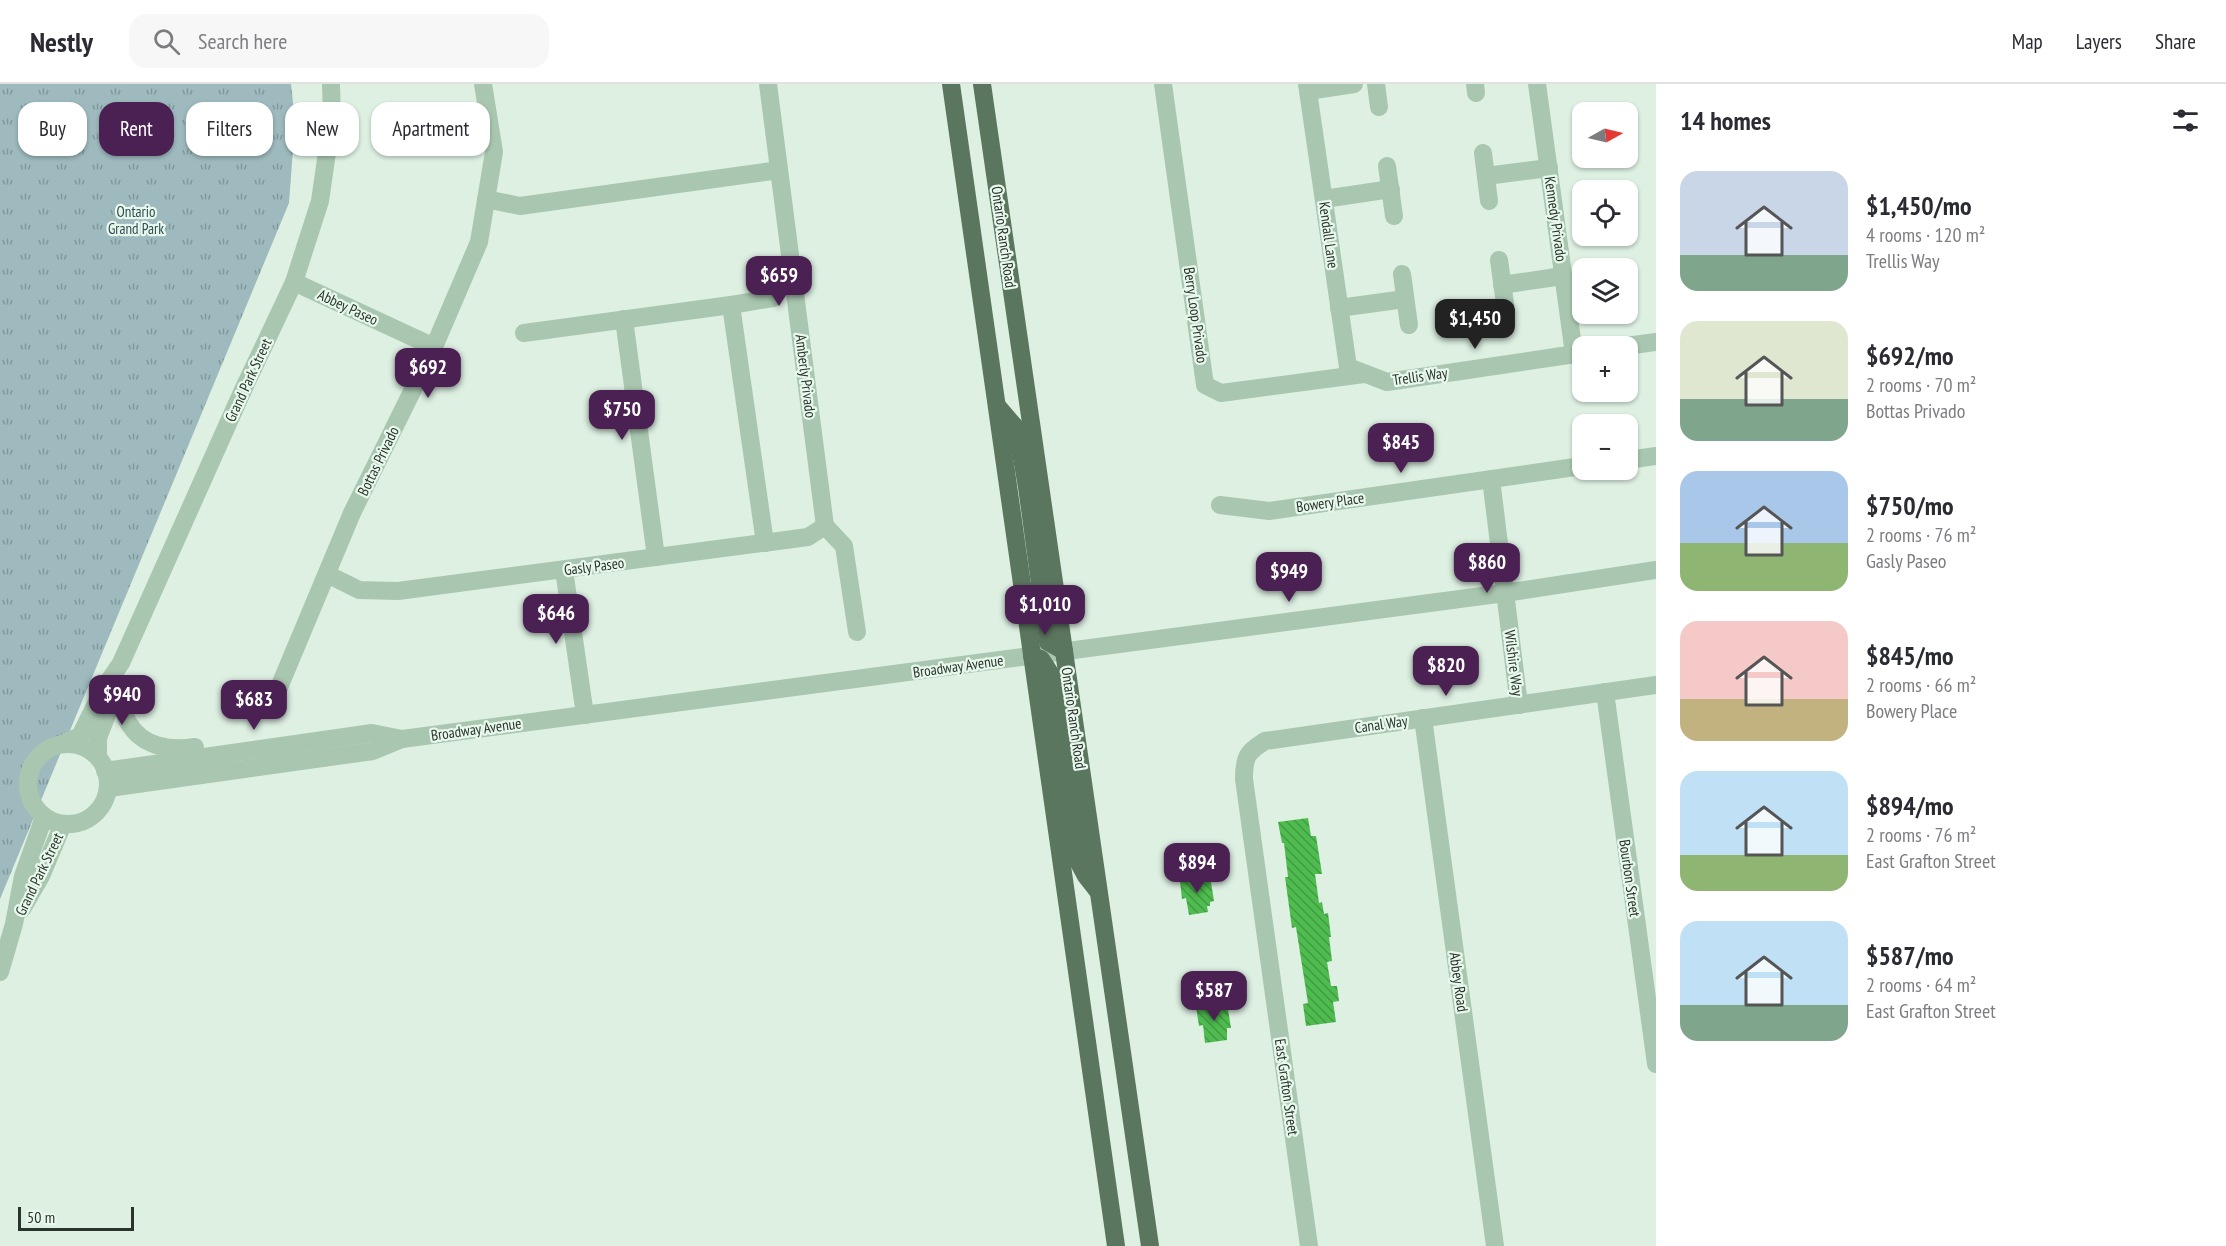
<!DOCTYPE html>
<html lang="en">
<head>
<meta charset="utf-8">
<style>
  :root { --surface:#fff; --page:#f7f7f7; --text:#2b2b33; --muted:#7c7c81; --line:#e1e1e2; --accent:#4b2153 }
  body { margin:0; font-family:"PT Sans Narrow",sans-serif; background:var(--page); color:var(--text); height:100vh; display:flex; flex-direction:column; font-size:22px; white-space:nowrap }
  * { box-sizing:border-box; margin:0 }
  p { font-size:20px; color:var(--muted) }
  .icon { flex:none; width:33px; height:33px; fill:none; stroke:currentColor; stroke-width:2; stroke-linecap:round; stroke-linejoin:round }
  .map { position:relative; flex:1; overflow:hidden }
  .panel { display:flex; flex-direction:column; background:var(--surface); width:570px }
  .panel>* { flex:none }
  .banner { position:absolute; left:18px; top:18px; width:570px; height:54px; display:flex; gap:12px }
  .needle { width:39px; rotate:82deg }
  .buttons { position:absolute; left:1572px; top:18px; display:grid; gap:12px }
  .buttons a { display:grid; place-items:center; width:66px; height:66px; border-radius:12px; background:var(--surface); box-shadow:0 2px 4px #0004; font-size:30px }
  .scale { position:absolute; left:18px; bottom:15px; width:116px; box-sizing:border-box; padding-left:6px; border:3px solid #29352a; border-top:0; font-size:16px; line-height:21px; white-space:nowrap; color:#29352a; -webkit-text-stroke:4px #e9f8ed; paint-order:stroke }
  .price { position:absolute; translate:-50% -51px; padding:0 14px; border-radius:12px; background:var(--accent); color:#fff; font-size:20px; line-height:39px; filter:drop-shadow(0 2px 3px #0008) }
  .price::after { content:''; position:absolute; left:50%; top:36px; width:18px; height:14px; margin-left:-9px; background:inherit; clip-path:polygon(0 0,100% 0,50% 100%) }
  .price.current { background:#222; color:#fff }
  ul { padding:0; list-style:none }
  li { display:flex; align-items:center; gap:18px; height:150px; padding:0 24px }
  li span { display:grid; place-items:center; flex:none; width:168px; height:120px; border-radius:18px; color:#555 }
  li>.icon { margin-inline-start:auto }
  span .icon { width:72px; height:72px; fill:#fffc; stroke-width:1 }
  li b { font-size:26px }
  h2 { display:flex; justify-content:space-between; align-items:center; height:72px; padding:0 24px; font-size:26px }
  .chip { padding:0 21px; border-radius:18px; background:var(--surface); box-shadow:0 2px 4px #0004; font-size:21px; line-height:54px }
  .chip.current { background:var(--accent); color:#fff }
  header { display:flex; align-items:center; gap:36px; box-sizing:border-box; height:84px; padding:0 30px; background:var(--surface); border-bottom:2px solid var(--line) }
  header strong { font-size:28px }
  nav { display:flex; gap:33px; margin-inline-start:auto; font-size:21px }
  .search { width:420px; height:54px; background:var(--page); display:flex; align-items:center; gap:15px; box-sizing:border-box; padding:0 21px; border-radius:18px; color:var(--muted); font-size:22px }
  main { display:flex; flex:1; min-height:0 }
  .map>svg:first-child { display:block }
  .grass { fill:url(#grass-tufts) }
  .building { fill:url(#building-back-hatch) }
  .lines { fill:none; stroke-linecap:round; stroke-linejoin:round }
  .minor { stroke:#a9c7b0; stroke-width:18 }
  .major { stroke:#5b765e; stroke-width:18 }
  .labels { text-anchor:middle; dominant-baseline:central; stroke-width:4.5; stroke-linejoin:round; paint-order:stroke }
  .park-label { font-size:15px; fill:#2e4c51; stroke:#e9f8ed }
  .street-label { font-size:15px; fill:#29352a; stroke:#e9f8ed }
</style>
</head>
<body>
<header>
<strong>Nestly</strong>
<div class="search"><svg class="icon" aria-label="search" viewBox="0 0 24 24"><circle cx="10" cy="10" r="6"/><path d="M15 15l6 6"/></svg>Search here</div>
<nav><a>Map</a><a>Layers</a><a>Share</a></nav>
</header>
<main>
<div class="map">
<svg width="1656" height="1162" viewBox="0 0 1656 1162">
  <defs>
    <pattern id="grass-tufts" width="24" height="20" patternUnits="userSpaceOnUse" patternTransform="scale(1.5)"><rect width="24" height="20" fill="#9ebabe"/><path d="M3 7l-1-3M5 7V3M7 7l1-3M15 17l-1-3M17 17v-4M19 17l1-3" fill="none" stroke="#81989b"/></pattern>
    <pattern id="building-back-hatch" width="6" height="6" patternUnits="userSpaceOnUse" patternTransform="scale(1.5)"><rect width="6" height="6" fill="#4fbc50"/><path d="M-1 5l2 2M0 0l6 6M5-1l2 2" fill="none" stroke="#429a43"/></pattern>
  </defs>
  <rect width="100%" height="100%" fill="#ddf0e2"/>
  <!-- grass -->
  <polygon class="grass" points="0,0 291,0 295,38 289,119 0,815"/>
  <!-- building -->
  <g class="building">
    <polygon points="1308,734 1311,752 1316,752 1322,790 1315,790 1319,819 1322,818 1324,830 1328,829 1331,853 1329,853 1332,877 1327,878 1331,902 1337,902 1339,917 1333,918 1336,938 1306,942 1303,920 1308,919 1296,843 1292,844 1285,793 1288,793 1284,759 1282,759 1278,738"/>
    <polygon points="1210,792 1214,817 1210,818 1210,822 1207,822 1208,828 1189,831 1186,814 1182,815 1180,797"/>
    <polygon points="1227,919 1231,944 1227,944 1227,956 1205,959 1203,941 1199,942 1196,923"/>
  </g>
  <g class="lines">
    <!-- minor -->
    <g class="minor">
      <polyline points="768,0 825,442"/>
      <polyline points="1163,0 1205,301 1221,309 1364,290"/>
      <polyline points="1307,0 1348,283 1387,298 1582,269"/>
      <polyline points="1376,0 1379,23"/>
      <polyline points="1475,0 1476,9"/>
      <polyline points="1537,0 1574,270"/>
      <polyline points="1308,7 1354,0"/>
      <polyline points="1483,69 1489,117"/>
      <polyline points="1387,82 1394,132"/>
      <polyline points="1486,92 1549,84"/>
      <polyline points="486,115 520,122 779,86"/>
      <polyline points="1324,115 1391,105"/>
      <polyline points="1499,176 1506,227"/>
      <polyline points="1402,190 1409,241"/>
      <polyline points="294,198 434,263"/>
      <polyline points="1502,201 1563,192"/>
      <polyline points="731,221 773,214"/>
      <polyline points="1339,224 1405,215"/>
      <polyline points="624,235 656,473"/>
      <polyline points="524,249 731,221 765,459"/>
      <polyline points="1626,262 1656,258"/>
      <polyline points="1628,376 1656,372"/>
      <polyline points="1491,395 1519,621"/>
      <polyline points="1220,421 1269,427 1582,382"/>
      <polyline points="825,442 844,462 857,548"/>
      <polyline points="564,486 585,631"/>
      <polyline points="327,490 359,506 398,507 808,453 825,442"/>
      <path d="M118 606C121 616 123 629 128 638 142 663 170 667 195 663"/>
      <polyline points="1605,608 1656,980"/>
      <polyline points="275,613 352,429 434,263 479,158 494,68 483,0"/>
      <polyline points="1423,634 1495,1162"/>
      <polyline points="63,660 80,652 104,604 121,579 243,306 294,198 320,117 332,34 331,0"/>
      <circle cx="68" cy="700" r="40"/>
      <polyline points="98,673 98,654 118,602"/>
      <polyline points="105,687 372,649 402,655"/>
      <polyline points="109,704 373,667 402,655 1505,509 1656,486"/>
      <polyline points="22,825 41,792 63,740"/>
      <polyline points="0,888 14,840 23,792 44,733"/>
      <path d="M1309 1162 1244 695C1244 673 1247 668 1265 657L1656 601"/>
    </g>
    <!-- major -->
    <g class="major">
      <polyline points="951,0 1116,1162"/>
      <polyline points="982,0 1150,1162"/>
      <polyline points="997,322 1017,345 1027,403 1048,558 1064,567"/>
      <polyline points="1032,572 1041,575 1050,589 1079,779 1086,792 1097,806"/>
    </g>
  </g>
  <g class="labels">
    <!-- park labels -->
    <g class="park-label">
      <text x="136" y="127">Ontario<tspan x="136" dy="17">Grand Park</tspan></text>
    </g>
    <!-- street labels -->
    <g class="street-label">
      <text transform="translate(1556 135) rotate(82)">Kennedy Privado</text>
      <text transform="translate(1329 151) rotate(82)">Kendall Lane</text>
      <text transform="translate(1004 153) rotate(82)">Ontario Ranch Road</text>
      <text transform="translate(348 223) rotate(25)">Abbey Paseo</text>
      <text transform="translate(1196 231) rotate(82)">Berry Loop Privado</text>
      <text transform="translate(806 292) rotate(83)">Amberly Privado</text>
      <text transform="translate(1420 292) rotate(-8)">Trellis Way</text>
      <text transform="translate(248 296) rotate(-65)">Grand Park Street</text>
      <text transform="translate(378 377) rotate(-64)">Bottas Privado</text>
      <text transform="translate(1330 418) rotate(-8)">Bowery Place</text>
      <text transform="translate(594 482) rotate(-7)">Gasly Paseo</text>
      <text transform="translate(1514 579) rotate(83)">Wilshire Way</text>
      <text transform="translate(958 582) rotate(-8)">Broadway Avenue</text>
      <text transform="translate(1074 634) rotate(82)">Ontario Ranch Road</text>
      <text transform="translate(1381 640) rotate(-8)">Canal Way</text>
      <text transform="translate(476 645) rotate(-8)">Broadway Avenue</text>
      <text transform="translate(39 790) rotate(-64)">Grand Park Street</text>
      <text transform="translate(1630 794) rotate(82)">Bourbon Street</text>
      <text transform="translate(1459 898) rotate(82)">Abbey Road</text>
      <text transform="translate(1287 1003) rotate(82)">East Grafton Street</text>
    </g>
  </g>
</svg>
<div class="buttons">
<a><svg class="needle" viewBox="-14 -14 28 28"><path d="M0-13l5 13h-10z" fill="#e53935"/><path d="M0 13l5-13h-10z" fill="#7c7c81"/></svg></a>
<a><svg class="icon" aria-label="locate" viewBox="0 0 24 24"><circle cx="12" cy="12" r="6"/><path d="M12 2v4M12 18v4M2 12h4M18 12h4"/></svg></a>
<a><svg class="icon" aria-label="layers" viewBox="0 0 24 24"><path d="M12 4l9 5-9 5-9-5zM3 14l9 5 9-5"/></svg></a>
<a>+</a>
<a>−</a>
</div>
<div class="scale">50 m</div>
<b class="price" style="left:779px;top:223px">$659</b>
<b class="price current" style="left:1475px;top:266px">$1,450</b>
<b class="price" style="left:428px;top:315px">$692</b>
<b class="price" style="left:622px;top:357px">$750</b>
<b class="price" style="left:1401px;top:390px">$845</b>
<b class="price" style="left:1487px;top:510px">$860</b>
<b class="price" style="left:1289px;top:519px">$949</b>
<b class="price" style="left:1045px;top:552px">$1,010</b>
<b class="price" style="left:556px;top:561px">$646</b>
<b class="price" style="left:1446px;top:613px">$820</b>
<b class="price" style="left:122px;top:642px">$940</b>
<b class="price" style="left:254px;top:647px">$683</b>
<b class="price" style="left:1197px;top:810px">$894</b>
<b class="price" style="left:1214px;top:938px">$587</b>
<div class="banner">
<a class="chip">Buy</a>
<a class="chip current">Rent</a>
<a class="chip">Filters</a>
<a class="chip">New</a>
<a class="chip">Apartment</a>
</div>
</div>
<section class="panel">
<h2>14 homes<svg class="icon" aria-label="filters" viewBox="0 0 24 24"><path d="M4 7h16M4 17h16"/><circle cx="9" cy="7" r="2"/><circle cx="15" cy="17" r="2"/></svg></h2>
<ul>
<li><span style="background:linear-gradient(#c9d6e8 70%,#7fa58c 0)"><svg class="icon" aria-label="home" viewBox="0 0 24 24"><path d="M3 11l9-7 9 7M6 9v11h12V9"/></svg></span><div><b>$1,450/mo</b><p>4 rooms · 120 m²</p><p>Trellis Way</p></div></li>
<li><span style="background:linear-gradient(#dfe7d0 65%,#7fa58c 0)"><svg class="icon" aria-label="home" viewBox="0 0 24 24"><path d="M3 11l9-7 9 7M6 9v11h12V9"/></svg></span><div><b>$692/mo</b><p>2 rooms · 70 m²</p><p>Bottas Privado</p></div></li>
<li><span style="background:linear-gradient(#a9c7e8 60%,#8fb573 0)"><svg class="icon" aria-label="home" viewBox="0 0 24 24"><path d="M3 11l9-7 9 7M6 9v11h12V9"/></svg></span><div><b>$750/mo</b><p>2 rooms · 76 m²</p><p>Gasly Paseo</p></div></li>
<li><span style="background:linear-gradient(#f6c9c9 65%,#c2b280 0)"><svg class="icon" aria-label="home" viewBox="0 0 24 24"><path d="M3 11l9-7 9 7M6 9v11h12V9"/></svg></span><div><b>$845/mo</b><p>2 rooms · 66 m²</p><p>Bowery Place</p></div></li>
<li><span style="background:linear-gradient(#bfe0f5 70%,#8fb573 0)"><svg class="icon" aria-label="home" viewBox="0 0 24 24"><path d="M3 11l9-7 9 7M6 9v11h12V9"/></svg></span><div><b>$894/mo</b><p>2 rooms · 76 m²</p><p>East Grafton Street</p></div></li>
<li><span style="background:linear-gradient(#bfe0f5 70%,#7fa58c 0)"><svg class="icon" aria-label="home" viewBox="0 0 24 24"><path d="M3 11l9-7 9 7M6 9v11h12V9"/></svg></span><div><b>$587/mo</b><p>2 rooms · 64 m²</p><p>East Grafton Street</p></div></li>
</ul>
</section>
</main>
</body>
</html>
